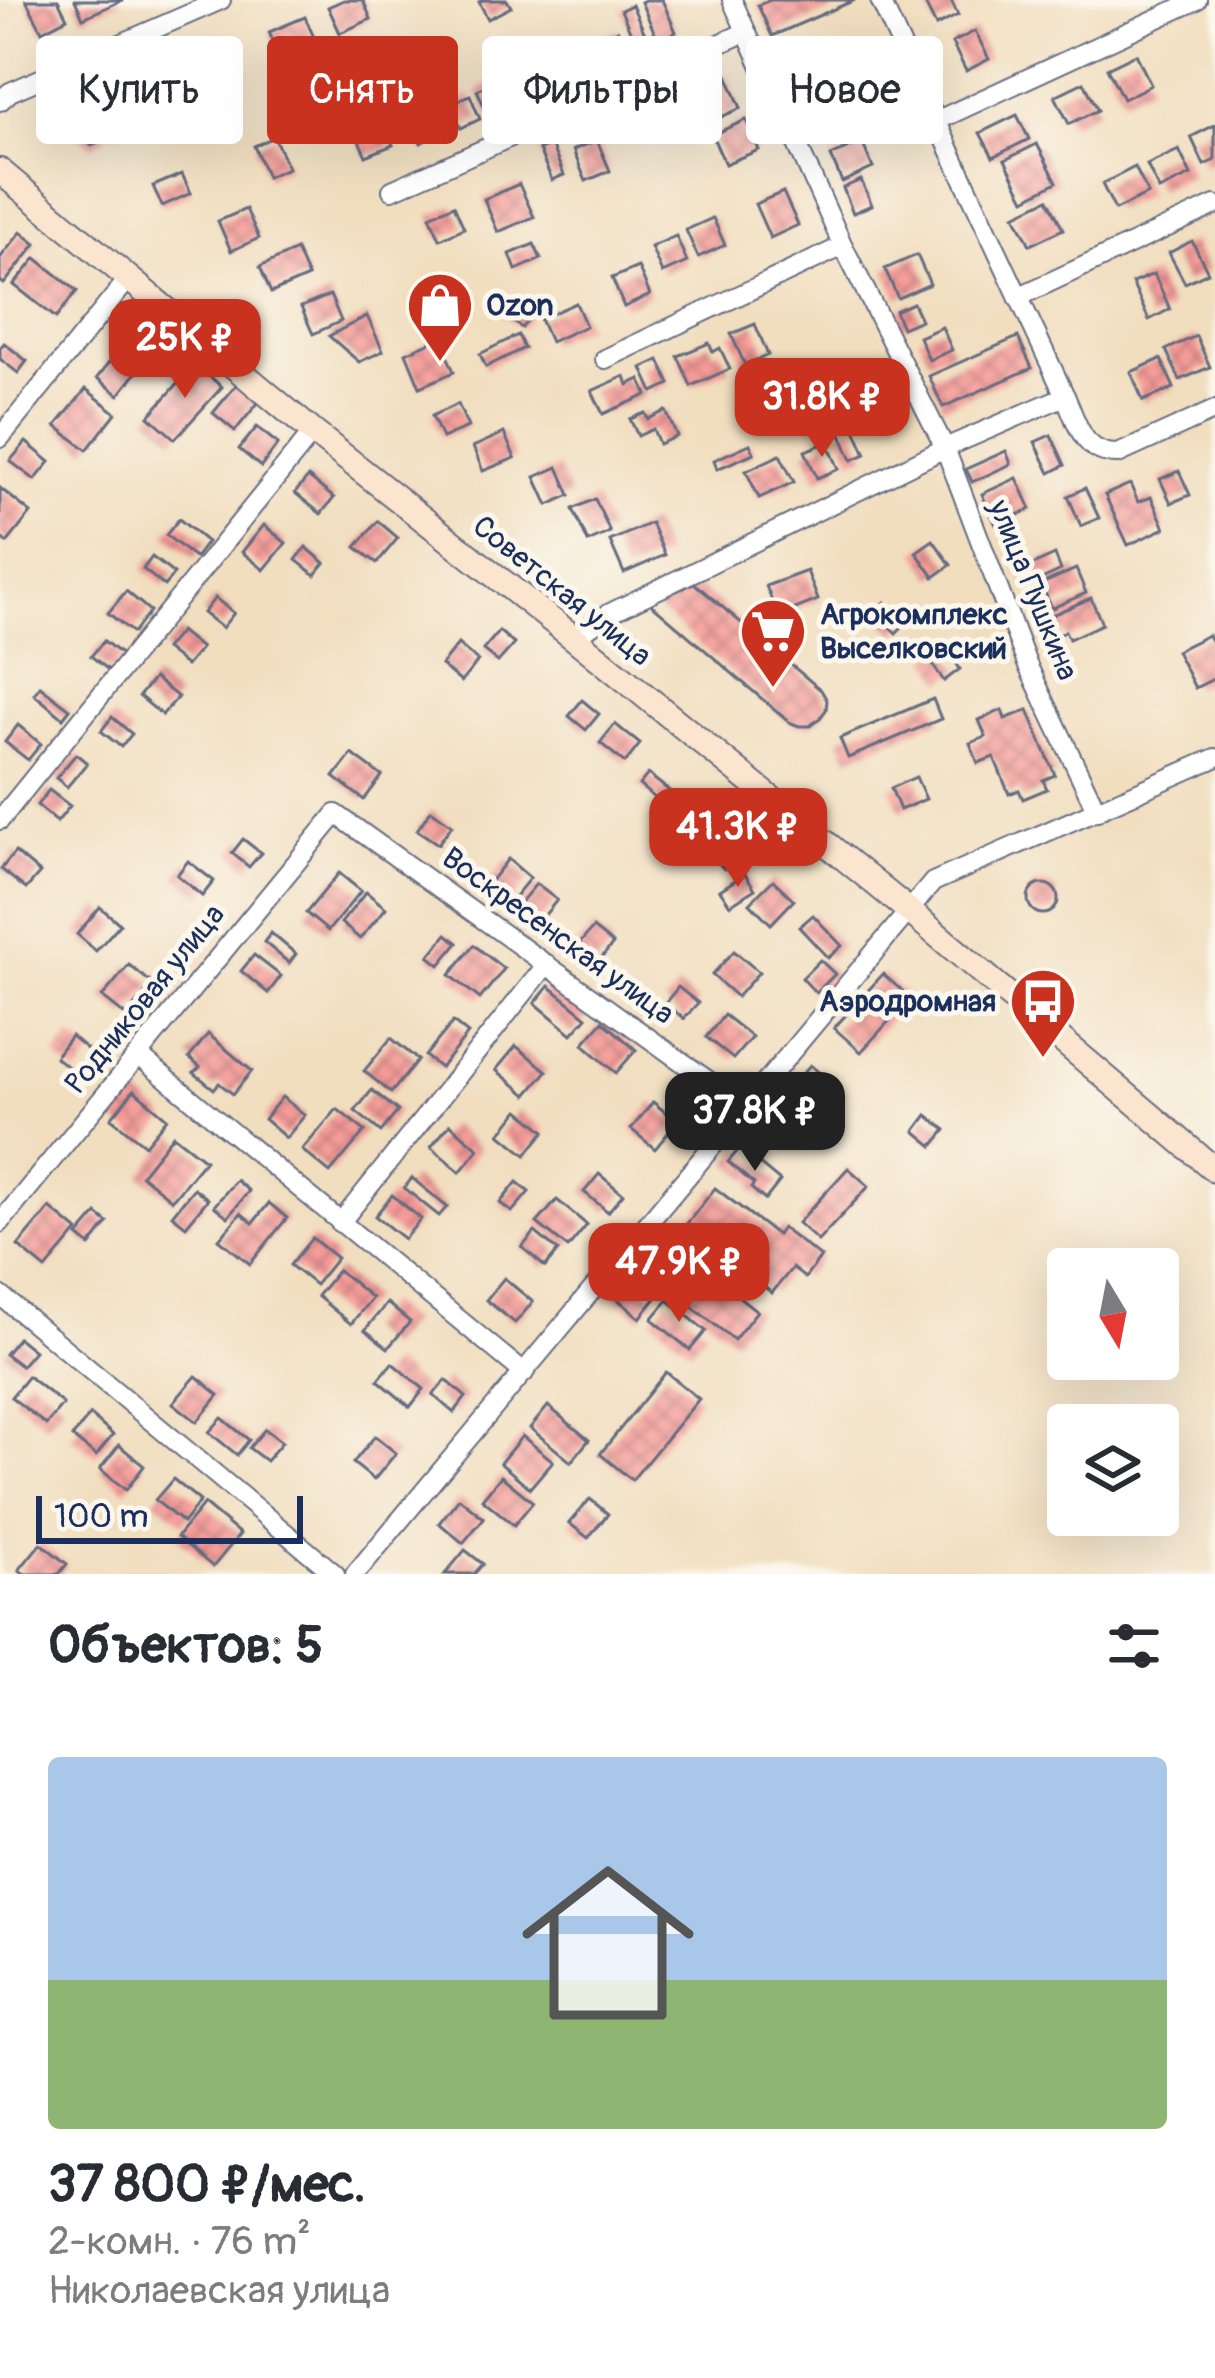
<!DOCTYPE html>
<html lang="ru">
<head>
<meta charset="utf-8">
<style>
  :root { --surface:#fff; --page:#f7f7f7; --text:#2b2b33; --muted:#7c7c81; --line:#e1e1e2; --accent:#c8321e }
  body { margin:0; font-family:Pangolin,sans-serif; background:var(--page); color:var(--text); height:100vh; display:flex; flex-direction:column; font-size:45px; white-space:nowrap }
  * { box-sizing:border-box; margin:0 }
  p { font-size:39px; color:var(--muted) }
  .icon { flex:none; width:66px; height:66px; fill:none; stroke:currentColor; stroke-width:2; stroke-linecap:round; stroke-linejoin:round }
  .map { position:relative; height:1574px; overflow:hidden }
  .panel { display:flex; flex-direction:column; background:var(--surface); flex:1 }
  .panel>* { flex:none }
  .top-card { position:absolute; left:36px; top:36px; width:1143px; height:108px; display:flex; gap:24px }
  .needle { width:78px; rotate:170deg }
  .fabs { position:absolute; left:1047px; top:1248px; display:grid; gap:24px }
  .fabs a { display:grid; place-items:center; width:132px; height:132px; border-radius:12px; background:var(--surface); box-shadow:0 12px 48px #0002; font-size:60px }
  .scale { position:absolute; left:36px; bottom:30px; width:267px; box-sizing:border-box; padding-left:12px; border:6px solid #1b2f5e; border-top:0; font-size:33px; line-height:42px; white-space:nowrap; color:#1b2f5e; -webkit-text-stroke:9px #fbf7ec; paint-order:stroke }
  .price { position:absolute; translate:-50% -102px; padding:0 27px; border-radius:24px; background:var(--accent); color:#fff; font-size:39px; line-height:78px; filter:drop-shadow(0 3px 6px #0008) }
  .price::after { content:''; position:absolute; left:50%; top:72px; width:36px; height:27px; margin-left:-18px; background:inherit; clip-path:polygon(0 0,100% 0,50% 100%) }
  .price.active { background:#222; color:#fff }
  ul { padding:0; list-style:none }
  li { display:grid; align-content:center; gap:24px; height:636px; padding:0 48px }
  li+li { border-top:3px solid var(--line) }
  li span { display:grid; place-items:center; height:372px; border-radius:12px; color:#555 }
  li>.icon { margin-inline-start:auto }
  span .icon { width:216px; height:216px; fill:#fffc; stroke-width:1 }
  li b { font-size:51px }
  h2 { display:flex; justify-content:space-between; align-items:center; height:144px; padding:0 48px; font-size:51px }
  .pill { padding:0 42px; border-radius:12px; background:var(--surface); box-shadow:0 12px 48px #0002; font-size:42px; line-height:108px }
  .pill.active { background:var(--accent); color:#fff }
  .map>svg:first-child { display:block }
  .building { fill:url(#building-cross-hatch) }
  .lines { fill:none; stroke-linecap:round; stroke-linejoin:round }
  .minor-casing { stroke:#666c80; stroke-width:22 }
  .secondary-casing { stroke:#666c80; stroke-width:28 }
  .minor { stroke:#fff; stroke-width:18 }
  .secondary { stroke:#fce5cf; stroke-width:24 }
  .labels { text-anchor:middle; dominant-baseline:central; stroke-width:10; stroke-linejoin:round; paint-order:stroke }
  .poi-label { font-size:30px; font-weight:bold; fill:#1b2f5e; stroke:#fbf7ec; text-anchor:start }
  .street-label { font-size:30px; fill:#1b2f5e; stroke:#fbf7ec }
</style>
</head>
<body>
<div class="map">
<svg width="1215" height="1574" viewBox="0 0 1215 1574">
  <defs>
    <pattern id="building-cross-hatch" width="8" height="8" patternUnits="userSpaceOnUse" patternTransform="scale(3)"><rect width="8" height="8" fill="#f59b98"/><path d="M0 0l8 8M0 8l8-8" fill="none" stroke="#c67f7f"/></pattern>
  </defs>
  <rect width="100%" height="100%" fill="#fbf7ec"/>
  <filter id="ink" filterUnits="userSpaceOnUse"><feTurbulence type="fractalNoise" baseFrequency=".00833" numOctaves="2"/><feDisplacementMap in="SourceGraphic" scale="24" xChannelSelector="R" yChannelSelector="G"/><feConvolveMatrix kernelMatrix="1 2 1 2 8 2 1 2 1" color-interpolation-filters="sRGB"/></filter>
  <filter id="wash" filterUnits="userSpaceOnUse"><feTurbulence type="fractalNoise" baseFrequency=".004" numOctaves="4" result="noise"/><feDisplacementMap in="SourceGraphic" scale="48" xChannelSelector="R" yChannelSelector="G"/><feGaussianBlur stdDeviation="2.7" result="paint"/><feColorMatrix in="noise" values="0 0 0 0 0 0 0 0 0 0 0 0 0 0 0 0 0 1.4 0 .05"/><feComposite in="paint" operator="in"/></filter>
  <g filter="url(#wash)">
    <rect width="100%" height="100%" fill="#f1debf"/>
    <g id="blocks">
      <!-- building -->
      <g class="building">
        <polygon points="26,0 58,0 67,18 42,31"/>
        <polygon points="75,0 123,0 83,18"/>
        <polygon points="344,0 363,0 371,19 340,33 328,7"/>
        <polygon points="483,0 507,0 511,7 488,19 479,2"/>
        <polygon points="645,0 662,0 676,32 658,40 641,2"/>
        <polygon points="770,0 855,0 772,36 758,5"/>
        <polygon points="923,0 951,0 958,15 936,26"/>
        <polygon points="632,5 654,54 642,59 621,10"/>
        <polygon points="305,17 319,49 283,65 269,32"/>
        <polygon points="618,30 633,64 619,70 604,36"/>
        <polygon points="975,31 989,59 966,71 952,43"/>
        <polygon points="584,44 594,66 565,79 555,56"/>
        <polygon points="1136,54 1151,85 1123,99 1107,68"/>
        <polygon points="548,64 563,98 544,107 529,72"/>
        <polygon points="200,66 213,96 182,110 168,80"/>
        <polygon points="727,75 741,108 712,121 697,88"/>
        <polygon points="500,80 512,108 489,117 477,90"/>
        <polygon points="826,82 839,111 817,120 804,91"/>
        <polygon points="1084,82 1098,110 1069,124 1055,96"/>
        <polygon points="435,85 448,108 441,112 450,127 421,143 400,104"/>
        <polygon points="129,91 143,122 112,135 98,105"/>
        <polygon points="172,94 184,121 167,129 155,102"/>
        <polygon points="470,95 480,119 461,128 450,104"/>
        <polygon points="89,101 106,138 92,146 54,115"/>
        <polygon points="864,104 875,129 846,141 835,116"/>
        <polygon points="1017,115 1029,139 993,157 980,133"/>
        <polygon points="746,120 759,150 725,164 712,135"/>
        <polygon points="382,121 393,145 366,156 355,132"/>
        <polygon points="1215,125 1215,160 1204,165 1191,137"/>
        <polygon points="274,137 288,168 267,177 254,146"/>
        <polygon points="597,140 610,171 586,181 573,150"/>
        <polygon points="862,142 873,168 842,182 831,156"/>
        <polygon points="1037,144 1057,182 1025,199 1005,160"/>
        <polygon points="551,145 564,175 552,180 539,150"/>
        <polygon points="1179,150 1191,175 1159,190 1147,165"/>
        <polygon points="1135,167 1148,194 1115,210 1102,184"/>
        <polygon points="182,174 191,193 162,206 153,186"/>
        <polygon points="861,180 872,205 853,213 843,188"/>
        <polygon points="519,184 534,217 498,232 484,199"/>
        <polygon points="783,192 798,225 770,238 755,204"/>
        <polygon points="1048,199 1063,229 1030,245 1015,215"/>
        <polygon points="454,205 464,228 440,239 430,216"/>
        <polygon points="246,209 259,238 231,251 218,221"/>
        <polygon points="713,218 725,245 698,257 686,230"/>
        <polygon points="21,232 36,244 4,284 0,281 0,258"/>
        <polygon points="676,236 687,262 662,273 651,247"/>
        <polygon points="1192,241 1208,272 1185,283 1169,253"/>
        <polygon points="534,244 541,259 516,270 510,254"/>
        <polygon points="296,250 308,277 271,293 260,267"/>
        <polygon points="917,255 930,284 898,298 885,269"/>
        <polygon points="36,258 77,291 56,318 14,285"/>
        <polygon points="638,267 650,295 624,307 612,278"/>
        <polygon points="1154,274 1170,309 1149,320 1132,283"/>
        <polygon points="330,295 341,321 313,334 301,307"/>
        <polygon points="470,296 477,313 438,330 431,313"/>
        <polygon points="502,297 530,317 522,328 494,308"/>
        <polygon points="576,303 586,326 550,342 540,319"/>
        <polygon points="913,303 921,320 902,328 895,311"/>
        <polygon points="367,316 383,351 359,362 329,336"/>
        <polygon points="755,324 768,355 745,365 731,334"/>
        <polygon points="942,327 952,350 929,360 919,337"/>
        <polygon points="518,335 524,348 486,367 480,354"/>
        <polygon points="1196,336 1210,367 1180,380 1166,350"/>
        <polygon points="1018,337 1032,368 943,407 929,376"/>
        <polygon points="440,338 454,372 420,387 406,353"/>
        <polygon points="4,343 27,361 18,373 0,359 0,348"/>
        <polygon points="709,343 713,352 720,348 730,369 691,386 678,356"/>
        <polygon points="115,355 137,372 119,395 97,378"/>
        <polygon points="1161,359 1174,388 1143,401 1131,372"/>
        <polygon points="659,360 670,384 653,392 642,368"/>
        <polygon points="195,364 222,387 175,439 149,416"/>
        <polygon points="876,367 882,381 830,404 824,389"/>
        <polygon points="625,376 628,385 640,379 647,395 603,414 592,391"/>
        <polygon points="237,384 258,403 235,431 213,413"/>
        <polygon points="86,389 116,413 87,450 56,426"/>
        <polygon points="458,404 468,427 442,438 432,416"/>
        <polygon points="666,411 677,436 659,444 653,429 638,436 630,419 645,413 648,419"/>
        <polygon points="257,427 278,444 261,467 239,449"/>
        <polygon points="854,427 866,454 852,460 840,432"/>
        <polygon points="504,433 515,458 483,471 473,447"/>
        <polygon points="1051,435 1065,465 1050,473 1035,442"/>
        <polygon points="26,442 50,462 35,480 10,461"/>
        <polygon points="827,442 839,469 817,478 805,451"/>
        <polygon points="750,444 754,453 717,469 714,460"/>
        <polygon points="1006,451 1011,464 972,482 966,469"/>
        <polygon points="780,455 794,482 759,498 746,471"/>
        <polygon points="558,467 570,495 548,505 535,477"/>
        <polygon points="1179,471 1190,495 1171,503 1160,479"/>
        <polygon points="308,477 334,498 321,514 295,493"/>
        <polygon points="1017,478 1031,509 996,525 982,494"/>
        <polygon points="1130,484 1138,502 1151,497 1165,528 1128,545 1105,495"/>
        <polygon points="0,488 31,513 7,543 0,537"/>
        <polygon points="1085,488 1099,518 1081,526 1068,496"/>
        <polygon points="595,499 610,532 588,542 573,509"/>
        <polygon points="179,519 207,542 195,558 166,535"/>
        <polygon points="378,521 398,538 377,563 356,547"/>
        <polygon points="651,523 665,555 624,573 610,541"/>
        <polygon points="264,525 286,543 264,570 242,552"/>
        <polygon points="933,540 951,565 934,577 916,552"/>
        <polygon points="306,547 325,563 315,575 296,560"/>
        <polygon points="1055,555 1061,570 1027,586 1020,571"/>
        <polygon points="152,557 174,574 164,586 143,569"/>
        <polygon points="1076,569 1086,593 1052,608 1041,584"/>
        <polygon points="807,571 818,600 778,616 766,586"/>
        <polygon points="694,583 821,690 827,700 826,710 820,718 810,726 799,726 789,722 650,603"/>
        <polygon points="126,591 150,611 133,633 108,613"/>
        <polygon points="215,598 234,613 222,628 203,613"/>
        <polygon points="1091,598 1102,624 1069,639 1065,631 1056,636 1047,617"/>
        <polygon points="885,602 907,622 896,633 875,613"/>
        <polygon points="180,631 201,648 186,666 165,649"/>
        <polygon points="499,631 514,644 498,662 483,650"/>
        <polygon points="1208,635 1215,648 1215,678 1195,688 1176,651"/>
        <polygon points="104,641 123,656 111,672 91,656"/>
        <polygon points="458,644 478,661 461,682 441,665"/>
        <polygon points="945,646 960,669 944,681 928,658"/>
        <polygon points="154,678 178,697 162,715 139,696"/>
        <polygon points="40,686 70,709 63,718 34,694"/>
        <polygon points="933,699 941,719 848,758 840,738"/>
        <polygon points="582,700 599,714 586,730 569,716"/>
        <polygon points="1002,710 1005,719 1028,710 1055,775 1043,780 1047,789 1023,799 1019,790 1009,794 994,757 978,763 970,743 986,737 979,720"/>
        <polygon points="112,717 132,734 121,747 101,731"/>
        <polygon points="615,724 640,744 625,763 600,743"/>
        <polygon points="18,725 41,744 28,760 5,742"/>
        <polygon points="76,754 87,763 67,787 56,778"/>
        <polygon points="352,754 382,776 364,800 334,777"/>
        <polygon points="648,774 672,793 663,805 639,785"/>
        <polygon points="916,777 926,799 900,810 891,788"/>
        <polygon points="49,790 70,806 57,822 37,805"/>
        <polygon points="719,809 730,821 706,842 695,830"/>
        <polygon points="431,810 452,825 438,844 417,830"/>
        <polygon points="738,835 748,847 724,869 714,858"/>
        <polygon points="243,839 261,853 249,867 232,853"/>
        <polygon points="15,852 40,873 26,889 1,869"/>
        <polygon points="508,859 530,878 511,901 489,883"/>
        <polygon points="188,861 214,881 202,896 177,875"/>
        <polygon points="339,873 361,891 328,931 306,913"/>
        <polygon points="745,874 755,889 730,905 720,890"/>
        <polygon points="773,880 794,900 771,924 750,903"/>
        <circle cx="1043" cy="899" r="15"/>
        <polygon points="536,884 557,900 536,926 515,909"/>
        <polygon points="366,892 386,908 360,939 341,923"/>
        <polygon points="100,907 120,924 96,951 77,934"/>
        <polygon points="813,915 842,946 828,958 799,927"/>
        <polygon points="593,928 613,944 592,969 572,952"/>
        <polygon points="271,933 296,954 289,963 264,942"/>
        <polygon points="447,934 458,943 440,965 429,956"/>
        <polygon points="474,945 504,969 480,999 450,975"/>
        <polygon points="734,951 759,972 737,997 712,975"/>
        <polygon points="254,955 281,976 268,993 241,971"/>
        <polygon points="820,960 835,974 816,993 802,978"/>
        <polygon points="129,965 153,984 126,1016 102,997"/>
        <polygon points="883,974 910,998 861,1052 834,1028"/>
        <polygon points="549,986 587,1017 572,1034 535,1003"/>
        <polygon points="678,987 698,1003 684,1019 665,1003"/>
        <polygon points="724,1015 752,1037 733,1059 706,1037"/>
        <polygon points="603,1021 636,1050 616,1073 583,1044"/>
        <polygon points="453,1022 468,1034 440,1068 425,1056"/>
        <polygon points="208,1034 252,1071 233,1094 219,1083 214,1089 194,1073 200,1067 189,1058"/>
        <polygon points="71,1036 93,1054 77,1074 55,1057"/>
        <polygon points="391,1038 418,1060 391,1093 364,1071"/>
        <polygon points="516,1046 547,1071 527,1095 496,1070"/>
        <polygon points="810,1065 830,1082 819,1095 836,1110 824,1124 787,1092"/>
        <polygon points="134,1090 167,1118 145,1145 111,1118"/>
        <polygon points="372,1090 398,1111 381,1132 355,1111"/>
        <polygon points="282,1097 305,1115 286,1138 264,1119"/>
        <polygon points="653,1102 677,1122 655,1149 631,1129"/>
        <polygon points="337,1109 365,1131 330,1173 302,1150"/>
        <polygon points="519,1110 545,1131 526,1155 500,1134"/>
        <polygon points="927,1115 946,1130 933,1146 915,1131"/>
        <polygon points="450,1124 479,1149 460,1172 431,1147"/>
        <polygon points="173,1135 205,1160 172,1200 141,1175"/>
        <polygon points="740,1148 780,1181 765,1200 751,1188 754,1184 728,1162"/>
        <polygon points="848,1168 869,1186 818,1241 798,1223"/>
        <polygon points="599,1174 623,1194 608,1212 584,1192"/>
        <polygon points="412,1178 447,1207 439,1216 404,1188"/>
        <polygon points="236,1180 249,1191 228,1217 214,1206"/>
        <polygon points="517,1182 529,1192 512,1212 500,1203"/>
        <polygon points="194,1188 208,1199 186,1226 172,1215"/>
        <polygon points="715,1188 777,1235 782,1228 821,1257 805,1278 792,1268 772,1293 685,1226"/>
        <polygon points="392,1195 421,1219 404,1239 375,1216"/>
        <polygon points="557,1200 587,1225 568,1248 537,1223"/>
        <polygon points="269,1203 287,1218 250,1264 219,1239 241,1213 253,1223"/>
        <polygon points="50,1208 78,1231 46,1269 18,1246"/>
        <polygon points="97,1214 108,1223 90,1246 78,1236"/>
        <polygon points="535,1232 558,1251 545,1267 522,1247"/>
        <polygon points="312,1238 337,1258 315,1285 290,1265"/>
        <polygon points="690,1258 757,1311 734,1340 667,1287"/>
        <polygon points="338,1270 372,1298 351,1324 317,1296"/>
        <polygon points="504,1278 533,1302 515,1323 486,1300"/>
        <polygon points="631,1278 656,1298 640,1318 615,1297"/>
        <polygon points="668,1300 706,1331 690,1350 652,1319"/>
        <polygon points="387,1303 410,1322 388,1348 365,1330"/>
        <polygon points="18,1338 34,1351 21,1366 5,1354"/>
        <polygon points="392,1363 424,1389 410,1407 378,1380"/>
        <polygon points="666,1372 699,1399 632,1480 600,1454"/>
        <polygon points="28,1376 63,1404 46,1425 11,1397"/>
        <polygon points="196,1376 219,1395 197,1422 173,1403"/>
        <polygon points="446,1380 466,1397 454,1413 433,1395"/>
        <polygon points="548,1406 589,1440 571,1462 530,1428"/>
        <polygon points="90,1415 113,1435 96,1456 72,1437"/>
        <polygon points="222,1418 249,1440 237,1455 209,1432"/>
        <polygon points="265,1429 282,1442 266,1461 249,1448"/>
        <polygon points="375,1436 396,1453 374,1480 353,1463"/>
        <polygon points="522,1436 553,1461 530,1488 500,1463"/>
        <polygon points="119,1445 144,1466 126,1490 100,1469"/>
        <polygon points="501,1476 533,1502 514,1525 482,1499"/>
        <polygon points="173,1479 200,1501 183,1523 155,1500"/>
        <polygon points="459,1498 484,1518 463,1543 439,1523"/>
        <polygon points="590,1499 608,1514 588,1538 569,1523"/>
        <polygon points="204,1504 240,1534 213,1567 177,1537"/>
        <polygon points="41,1543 67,1564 59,1574 25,1574 19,1570"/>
        <polygon points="465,1550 483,1564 474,1574 445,1574"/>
      </g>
    </g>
  </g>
  <g filter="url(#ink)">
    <use href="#blocks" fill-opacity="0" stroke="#666c80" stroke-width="3"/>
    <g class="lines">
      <defs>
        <g id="minor">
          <polyline points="732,0 843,246 945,448 1027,664 1097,811"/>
          <polyline points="880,0 1065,396"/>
          <polyline points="0,101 10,92 221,0"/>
          <polyline points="936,121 1197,0"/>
          <polyline points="392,190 746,32"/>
          <polyline points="1018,297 1215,205"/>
          <polyline points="605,359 843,246"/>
          <polyline points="0,438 130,277"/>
          <path d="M574 638 608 614 945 448 1065 396C1078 424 1082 454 1118 454L1215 410"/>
          <polyline points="0,820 313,432"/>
          <polyline points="138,1055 524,1373"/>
          <polyline points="0,1223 336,814 745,1107"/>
          <polyline points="340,1223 547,964"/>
          <polyline points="0,1295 335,1574"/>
          <polyline points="355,1574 933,882 1215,758"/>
        </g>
        <polyline id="secondary" points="0,171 313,432 574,638 908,910 1215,1170"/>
      </defs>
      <!-- minor casing -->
      <use href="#minor" class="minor-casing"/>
      <!-- secondary casing -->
      <use href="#secondary" class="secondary-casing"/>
      <!-- minor -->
      <use href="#minor" class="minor"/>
      <!-- secondary -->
      <use href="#secondary" class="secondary"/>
    </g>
  </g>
  <!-- icons -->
  <defs>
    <symbol id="shop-pin" viewBox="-11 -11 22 30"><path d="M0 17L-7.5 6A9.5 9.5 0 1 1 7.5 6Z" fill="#c8321e" stroke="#fbf7ec"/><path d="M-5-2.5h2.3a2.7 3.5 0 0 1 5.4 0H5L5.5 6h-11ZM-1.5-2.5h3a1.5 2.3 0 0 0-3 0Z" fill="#fff"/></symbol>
    <symbol id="supermarket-pin" viewBox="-11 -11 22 30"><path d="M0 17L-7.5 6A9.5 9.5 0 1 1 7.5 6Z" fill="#c8321e" stroke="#fbf7ec"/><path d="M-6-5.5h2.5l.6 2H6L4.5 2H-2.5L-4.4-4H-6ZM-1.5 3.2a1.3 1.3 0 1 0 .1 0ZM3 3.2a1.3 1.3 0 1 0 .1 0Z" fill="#fff"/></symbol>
    <symbol id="bus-pin" viewBox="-11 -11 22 30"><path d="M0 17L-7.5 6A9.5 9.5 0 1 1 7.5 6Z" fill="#c8321e" stroke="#fbf7ec"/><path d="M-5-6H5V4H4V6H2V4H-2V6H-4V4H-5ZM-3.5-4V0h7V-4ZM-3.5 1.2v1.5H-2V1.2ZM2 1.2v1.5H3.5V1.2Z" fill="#fff"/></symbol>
  </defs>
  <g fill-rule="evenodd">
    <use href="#shop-pin" x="402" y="267" width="76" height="104"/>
    <use href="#supermarket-pin" x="735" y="593" width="76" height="104"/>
    <use href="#bus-pin" x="1005" y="963" width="76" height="104"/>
  </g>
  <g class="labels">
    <!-- poi labels -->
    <g class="poi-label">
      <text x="486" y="305">Ozon</text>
      <text x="820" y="614">Агрокомплекс<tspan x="820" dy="34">Выселковский</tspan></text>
      <text x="996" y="1001" text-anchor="end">Аэродромная</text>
    </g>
    <!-- street labels -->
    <g class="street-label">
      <text transform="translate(1033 590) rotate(68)">улица Пушкина</text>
      <text transform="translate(562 591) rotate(39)">Советская улица</text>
      <text transform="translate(558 936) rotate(36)">Воскресенская улица</text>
      <text transform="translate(145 999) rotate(-51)">Родниковая улица</text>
    </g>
  </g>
</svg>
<div class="fabs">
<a><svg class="needle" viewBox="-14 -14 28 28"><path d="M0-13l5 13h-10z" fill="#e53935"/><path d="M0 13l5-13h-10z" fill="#7c7c81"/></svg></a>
<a><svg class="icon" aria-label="layers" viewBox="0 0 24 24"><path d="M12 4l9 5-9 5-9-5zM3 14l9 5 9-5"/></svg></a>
</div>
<div class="scale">100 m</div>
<b class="price" style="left:185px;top:401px">25K ₽</b>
<b class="price" style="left:822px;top:460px">31.8K ₽</b>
<b class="price" style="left:738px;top:890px">41.3K ₽</b>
<b class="price active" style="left:755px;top:1174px">37.8K ₽</b>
<b class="price" style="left:679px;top:1325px">47.9K ₽</b>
<div class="top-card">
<a class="pill">Купить</a>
<a class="pill active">Снять</a>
<a class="pill">Фильтры</a>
<a class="pill">Новое</a>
</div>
</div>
<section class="panel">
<h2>Объектов: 5<svg class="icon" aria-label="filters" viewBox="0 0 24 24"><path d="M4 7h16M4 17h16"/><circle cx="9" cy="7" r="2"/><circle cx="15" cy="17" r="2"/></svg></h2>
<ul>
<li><span style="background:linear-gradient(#a9c7e8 60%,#8fb573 0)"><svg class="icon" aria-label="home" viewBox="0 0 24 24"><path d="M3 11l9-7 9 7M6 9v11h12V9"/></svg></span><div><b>37 800 ₽/мес.</b><p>2-комн. · 76 m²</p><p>Николаевская улица</p></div></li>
</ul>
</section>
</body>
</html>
